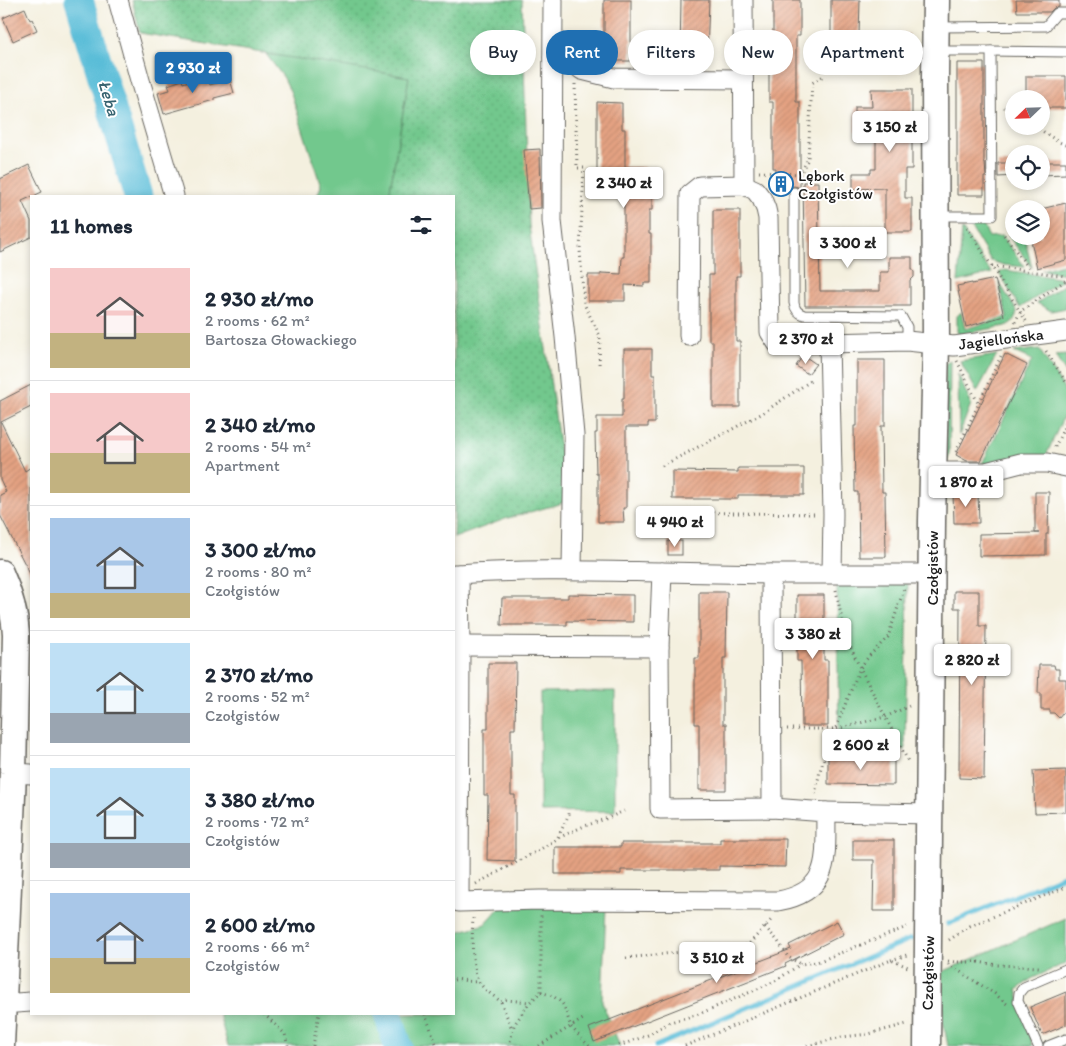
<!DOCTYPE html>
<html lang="en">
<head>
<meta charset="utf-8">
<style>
  :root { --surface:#fff; --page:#f6f6f7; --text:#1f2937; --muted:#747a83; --line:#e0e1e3; --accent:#1f6fb2 }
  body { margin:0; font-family:Itim,sans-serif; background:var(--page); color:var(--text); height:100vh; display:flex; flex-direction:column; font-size:19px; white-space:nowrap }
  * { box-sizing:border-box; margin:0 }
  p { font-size:16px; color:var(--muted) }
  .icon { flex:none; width:28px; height:28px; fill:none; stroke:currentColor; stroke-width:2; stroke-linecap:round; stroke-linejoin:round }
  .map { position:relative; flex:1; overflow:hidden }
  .panel { position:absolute; left:30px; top:195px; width:425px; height:820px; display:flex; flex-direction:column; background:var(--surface); border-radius:0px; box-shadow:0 2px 8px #0003 }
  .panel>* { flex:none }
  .guide { position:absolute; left:470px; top:30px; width:475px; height:45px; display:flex; gap:10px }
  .needle { width:32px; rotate:247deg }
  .controls { position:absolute; left:1005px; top:90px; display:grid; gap:10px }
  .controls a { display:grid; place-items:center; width:45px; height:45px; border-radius:50%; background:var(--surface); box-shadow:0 2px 8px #0003; font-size:25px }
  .price { position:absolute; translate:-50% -42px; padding:0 11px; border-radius:5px; background:#fff; color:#222; font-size:16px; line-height:32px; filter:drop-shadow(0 1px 2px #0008) }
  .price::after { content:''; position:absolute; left:50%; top:30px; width:15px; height:11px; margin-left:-8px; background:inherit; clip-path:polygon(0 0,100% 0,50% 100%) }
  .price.current { background:var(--accent); color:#fff }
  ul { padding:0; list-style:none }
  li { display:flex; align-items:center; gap:15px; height:125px; padding:0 20px }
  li+li { border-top:1px solid var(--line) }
  li span { display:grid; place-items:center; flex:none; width:140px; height:100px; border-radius:0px; color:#555 }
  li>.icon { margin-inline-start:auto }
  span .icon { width:60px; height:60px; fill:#fffc; stroke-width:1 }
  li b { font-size:21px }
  h2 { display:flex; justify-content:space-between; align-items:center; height:60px; padding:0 20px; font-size:21px }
  .chip { padding:0 18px; border-radius:22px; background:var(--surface); box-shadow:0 2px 8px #0003; font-size:18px; line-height:45px }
  .chip.current { background:var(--accent); color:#fff }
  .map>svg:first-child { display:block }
  .green { fill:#72c88d; stroke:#477254 }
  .garden { fill:url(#garden-dots); stroke:#477254 }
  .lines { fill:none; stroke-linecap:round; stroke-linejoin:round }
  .stream { stroke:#5abdd8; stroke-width:5 }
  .river { stroke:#5abdd8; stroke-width:29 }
  .building { fill:url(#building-hatch) }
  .lane-casing { stroke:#686660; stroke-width:11 }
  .street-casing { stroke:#686660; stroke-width:21 }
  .secondary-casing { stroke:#686660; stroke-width:29 }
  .path { stroke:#686660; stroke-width:3; stroke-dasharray:1 4; stroke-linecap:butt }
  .lane { stroke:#fff; stroke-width:9 }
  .street { stroke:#fff; stroke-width:19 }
  .secondary { stroke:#fff; stroke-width:26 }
  .labels { text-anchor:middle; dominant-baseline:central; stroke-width:4; stroke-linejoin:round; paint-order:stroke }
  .poi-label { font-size:16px; fill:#1c1c1c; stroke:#fff; text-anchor:start }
  .street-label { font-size:16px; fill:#1c1c1c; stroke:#fff }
  .water-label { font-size:18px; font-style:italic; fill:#386471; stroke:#fff }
</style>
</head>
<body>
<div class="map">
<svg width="1066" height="1046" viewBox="0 0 1066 1046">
  <defs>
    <pattern id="garden-dots" width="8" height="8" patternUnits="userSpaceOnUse" patternTransform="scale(1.25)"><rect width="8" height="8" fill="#72c88d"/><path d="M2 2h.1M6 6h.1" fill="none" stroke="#62ab79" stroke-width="1.8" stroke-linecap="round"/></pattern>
    <pattern id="building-hatch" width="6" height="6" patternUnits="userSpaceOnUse" patternTransform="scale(1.25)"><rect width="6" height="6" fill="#e4a282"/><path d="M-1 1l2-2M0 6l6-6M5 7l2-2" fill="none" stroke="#c38b70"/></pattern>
  </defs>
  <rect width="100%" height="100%" fill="#fff"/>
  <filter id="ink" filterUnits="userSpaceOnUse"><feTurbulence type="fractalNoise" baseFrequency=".02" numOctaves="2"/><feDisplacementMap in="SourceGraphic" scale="10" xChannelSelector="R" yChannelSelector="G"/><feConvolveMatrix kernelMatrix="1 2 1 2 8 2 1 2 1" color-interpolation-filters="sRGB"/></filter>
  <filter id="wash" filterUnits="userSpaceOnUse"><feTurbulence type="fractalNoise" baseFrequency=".0096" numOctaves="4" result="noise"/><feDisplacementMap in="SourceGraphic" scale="20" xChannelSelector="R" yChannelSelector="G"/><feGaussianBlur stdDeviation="1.12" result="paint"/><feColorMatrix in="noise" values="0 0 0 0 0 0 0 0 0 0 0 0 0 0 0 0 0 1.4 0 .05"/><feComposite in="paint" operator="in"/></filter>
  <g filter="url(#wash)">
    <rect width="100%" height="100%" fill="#f4f0df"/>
    <!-- green -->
    <g class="green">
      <polygon points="266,54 303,59 409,77 389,196 317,196 321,186 291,93 284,78"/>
      <polygon points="967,221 982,223 989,237 1002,236 1025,267 1004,265 991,261"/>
      <polygon points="962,229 985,264 992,273 958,282"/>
      <polygon points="1014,234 1014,236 1024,236 1032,268 1008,235"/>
      <polygon points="1066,263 1066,274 1042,270"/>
      <polygon points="1005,270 1064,279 1020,308 999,273"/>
      <path d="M999 282 1017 311C1016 319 1012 323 1006 326L960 334 957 332V316L961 312 965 329 1007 317Z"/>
      <polygon points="1066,283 1066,308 1051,311 1037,303"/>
      <polygon points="1039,349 1066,392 1066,411 1045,458 982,464 1032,360 1014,352"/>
      <polygon points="997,355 977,392 960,361"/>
      <polygon points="1066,355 1066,373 1055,356"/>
      <polygon points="950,360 949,456 946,463 945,364"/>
      <polygon points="958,374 971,404 959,435"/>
      <polygon points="908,583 905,750 839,748 837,586"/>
      <polygon points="615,691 615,811 540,812 540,692"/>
      <polygon points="501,906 606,906 602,1002 620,1046 228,1046 219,1014 454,1014 454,933 485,924"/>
      <polygon points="1066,918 1066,963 1031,979 1017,990 1033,1046 948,1046 943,1021 942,972"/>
    </g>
    <!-- garden -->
    <polygon class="garden" points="132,0 522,0 529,225 565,487 563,503 508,518 454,538 454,196 389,196 409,77 140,33"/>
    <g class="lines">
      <!-- stream -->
      <g class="stream">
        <polyline points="948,924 1066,875"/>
        <polyline points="656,1046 911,939"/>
      </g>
      <!-- river -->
      <g class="river">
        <polyline points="79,0 138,196"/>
        <polyline points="388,1014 398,1046"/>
      </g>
    </g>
    <g id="blocks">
      <!-- building -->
      <g class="building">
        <rect x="604" y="0" width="27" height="61"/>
        <polygon points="681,0 709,0 707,55 680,54"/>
        <polygon points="773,0 800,0 800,36 796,36 796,102 800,102 800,190 798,187 794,186 790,187 788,190 775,190 776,168 773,168 773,102 769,102 769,36 773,36"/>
        <polygon points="831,0 860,0 859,35 909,34 909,64 858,65 859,45 831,45"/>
        <polygon points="1016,0 1059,0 1059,7 1054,8 1050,12 1017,12"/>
        <polygon points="25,8 30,20 32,19 37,30 13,41 3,18"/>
        <polygon points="957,63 984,63 984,163 985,163 986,177 984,177 984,195 957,195"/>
        <polygon points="207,75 210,85 230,79 234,93 214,98 214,100 164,114 158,93 170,90 168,85 182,80 183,83"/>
        <polygon points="1026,76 1066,76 1066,108 1041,108 1041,99 1026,99"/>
        <polygon points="871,89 912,89 912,169 905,169 905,198 912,198 912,232 885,232 885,188 853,189 853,173 871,173 871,169 876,169 876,130 855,131 855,107 872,107"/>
        <polygon points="597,102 622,103 622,129 625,129 625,167 645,167 645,169 652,169 652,210 649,210 649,234 651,234 651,283 644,283 644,286 625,285 625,301 588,301 588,275 601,275 601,273 621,274 622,257 624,257 624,195 622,195 622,175 597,175"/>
        <polygon points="540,149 541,208 529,209 524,150"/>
        <polygon points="1041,162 1066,162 1066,174 1041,175"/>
        <polygon points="998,163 1014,163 1014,176 998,177"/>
        <polygon points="29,165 42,192 22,201 31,221 31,237 0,252 0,179"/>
        <polygon points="803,182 818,182 820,291 880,291 880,272 889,272 889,257 912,257 912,269 914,272 914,277 910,281 910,306 805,306"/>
        <polygon points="1066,203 1066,260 1037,268 1030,236 1041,236 1041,209"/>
        <polygon points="713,210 740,210 740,276 736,276 736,341 740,341 740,407 713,407 713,341 709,341 709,275 713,275"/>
        <polygon points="995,279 1004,316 966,327 957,286 972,283 972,284"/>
        <polygon points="624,349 652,349 652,375 655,375 655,423 648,423 648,427 626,427 626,508 623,508 624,522 598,522 598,474 596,474 595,433 597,433 597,417 622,417 622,399 624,399"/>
        <polygon points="1005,354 1027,365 981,461 967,461 956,455"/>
        <polygon points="803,355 816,364 808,374 796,366"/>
        <polygon points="857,360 885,360 885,426 881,426 882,492 885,492 886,557 859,557 858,492 855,492 854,426 857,426"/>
        <polygon points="31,385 31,407 1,422 25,471 31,467 31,576 0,515 0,495 6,492 0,479 0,401"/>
        <polygon points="738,468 804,468 804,495 738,495 738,499 672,499 672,471 738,472"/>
        <polygon points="1035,492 1049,492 1048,534 1046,534 1046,555 979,556 979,534 1039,533 1035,533"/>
        <polygon points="953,493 978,493 979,523 954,523"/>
        <rect x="668" y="541" width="14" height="14"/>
        <polygon points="954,591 979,591 979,626 986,626 984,779 959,778 960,608 954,608"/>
        <polygon points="699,592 727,592 726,658 723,658 723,724 726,724 726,790 699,790 699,724 695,724 695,658 699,658"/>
        <polygon points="568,594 633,595 633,622 567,621 567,625 501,625 502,598 568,598"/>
        <polygon points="797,595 824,595 824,660 828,660 828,726 802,726 801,661 797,661"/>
        <polygon points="488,663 516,663 515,729 511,729 511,795 515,795 515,861 487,860 488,795 484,795 484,729 488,729"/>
        <polygon points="1039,665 1054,665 1055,669 1059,669 1059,679 1066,679 1066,713 1063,713 1059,718 1054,713 1050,713 1050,710 1041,710 1041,693 1038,693"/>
        <polygon points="828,757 894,758 894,785 828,784"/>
        <polygon points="1066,770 1066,812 1035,813 1033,771"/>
        <polygon points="720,839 786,839 785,867 719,866 719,870 621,870 621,874 555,874 555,847 621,847 621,843 720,843"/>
        <polygon points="853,840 894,840 894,911 873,911 874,860 853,860"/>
        <polygon points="837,921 844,934 785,964 786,966 594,1042 589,1028 791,949 789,945"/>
        <polygon points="1066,992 1066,1025 1042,1035 1030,1007"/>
      </g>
    </g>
  </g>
  <g filter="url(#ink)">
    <use href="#blocks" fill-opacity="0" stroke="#686660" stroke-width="1"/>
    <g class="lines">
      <defs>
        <g id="lane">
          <polyline points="939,27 1046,26 1057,13 1066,13"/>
          <polyline points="938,51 991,51 992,216 938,216"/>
          <polyline points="991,51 1066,52"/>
          <path d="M794 192V303C795 310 798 313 804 315L901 316 907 327V341"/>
          <polyline points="1038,1046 1018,1001 1019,993 1024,987 1066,969"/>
          <polyline points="1048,1046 1066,1039"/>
        </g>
        <g id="street">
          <polyline points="118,0 141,84 174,196"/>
          <polyline points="553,0 552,221 565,337 574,435 572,570"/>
          <polyline points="743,0 744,185"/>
          <polyline points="553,58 568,59 582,70 614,78 743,79"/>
          <polyline points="689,336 690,194 700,186 744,185 755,190 762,199 766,209 768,218 770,332 777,343 829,343 833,514 832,573"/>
          <polyline points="829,343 907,341 954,346 1066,331"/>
          <polyline points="933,472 986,472 1021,463 1047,463 1066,467"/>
          <path d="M454 574H459L460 646 459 902 540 900 778 901C833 891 825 856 826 812L772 808 660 809 659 647 662 572 771 574H932"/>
          <path d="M459 574C527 569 594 571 662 572"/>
          <polyline points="771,574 772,808"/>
          <polyline points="460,646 659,647"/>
          <polyline points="13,773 31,774"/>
          <polyline points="826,812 930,814"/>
          <polyline points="3,1001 16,1003 31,1002"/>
        </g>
        <g id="secondary">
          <path d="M0 573C9 593 15 613 16 635L13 773 1 1046"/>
          <polyline points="927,1046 932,521 936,344 935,75 936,0"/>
        </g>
      </defs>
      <!-- lane casing -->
      <use href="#lane" class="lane-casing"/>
      <!-- street casing -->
      <use href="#street" class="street-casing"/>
      <!-- secondary casing -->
      <use href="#secondary" class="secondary-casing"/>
      <!-- path -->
      <g class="path">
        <polyline points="575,84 577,168 584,168 580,250 584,304 600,336 599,366"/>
        <polyline points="1004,107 1014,113"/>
        <polyline points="1035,126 1057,141 1066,145"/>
        <polyline points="759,172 800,174 808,159 812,83 825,75"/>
        <polyline points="967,227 1026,321"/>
        <polyline points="1004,235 1031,271"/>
        <polyline points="992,266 1066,276"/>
        <polyline points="1015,322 1021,311 1066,280"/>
        <polyline points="1046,351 1066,382"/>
        <polyline points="957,361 978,403"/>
        <polyline points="1055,447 1066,423"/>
        <polyline points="956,452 1001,356"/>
        <polyline points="662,466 761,414 812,380 812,378"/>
        <polyline points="658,512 817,514"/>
        <polyline points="836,590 845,635 860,668 909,763"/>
        <polyline points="787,729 836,729 885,717 909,706"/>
        <polyline points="815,794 820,771 826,752 860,668 869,656 888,637 904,589"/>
        <polyline points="558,837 570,812"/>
        <polyline points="476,884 541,849 558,838 582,827 608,818 624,811"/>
        <path d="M473 918C472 934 471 966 478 980 482 989 493 995 501 1002L506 1000 530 1002"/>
        <polyline points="765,927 777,940 788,957 801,964 817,962 907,927"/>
        <polyline points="949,940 970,926 1066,887"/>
        <polyline points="626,958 748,945 773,918"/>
        <polyline points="891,960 907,955"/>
        <polyline points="948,961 956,962 978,962 997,965 1039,967"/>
        <polyline points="948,964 995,994 1007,1004"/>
        <path d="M454 980C462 978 472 984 478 981"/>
        <polyline points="541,992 553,996 561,1002 564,1006 571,1027 589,1046"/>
        <polyline points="501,1002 512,1029"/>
        <polyline points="264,1014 285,1034 288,1046"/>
        <polyline points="425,1014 437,1046"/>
        <polyline points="313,1046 319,1014"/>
        <polyline points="509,1046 514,1025 530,1002 541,992 541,915"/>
        <polyline points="539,1046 583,1019"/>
        <polyline points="619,1046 648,1035 670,1022 699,1014 753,991 775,981 801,964"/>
        <polyline points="685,1046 891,960 908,967"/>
        <polyline points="807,1046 842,1037 869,1034 907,1024"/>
      </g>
      <!-- lane -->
      <use href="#lane" class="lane"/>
      <!-- street -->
      <use href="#street" class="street"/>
      <!-- secondary -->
      <use href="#secondary" class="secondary"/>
    </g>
  </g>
  <!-- icons -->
  <defs>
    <symbol id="building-ring" viewBox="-11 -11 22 22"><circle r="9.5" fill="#fff" stroke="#1f6fb2" stroke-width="1.5"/><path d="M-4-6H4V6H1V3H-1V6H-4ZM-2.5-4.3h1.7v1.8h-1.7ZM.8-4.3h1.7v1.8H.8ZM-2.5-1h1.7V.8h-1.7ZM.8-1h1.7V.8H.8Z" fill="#1f6fb2"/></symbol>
  </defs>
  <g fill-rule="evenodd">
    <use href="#building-ring" x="767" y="170" width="28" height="28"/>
  </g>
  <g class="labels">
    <!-- poi labels -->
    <g class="poi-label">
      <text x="798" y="175">Lębork<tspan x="798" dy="18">Czołgistów</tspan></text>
    </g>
    <!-- street labels -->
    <g class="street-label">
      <text transform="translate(1001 339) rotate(-7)">Jagiellońska</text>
      <text transform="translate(932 568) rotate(-90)">Czołgistów</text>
      <text transform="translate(928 973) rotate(-89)">Czołgistów</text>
    </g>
    <!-- water labels -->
    <g class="water-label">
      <text transform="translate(109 98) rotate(73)">Łeba</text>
    </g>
  </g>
</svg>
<div class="controls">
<a><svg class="needle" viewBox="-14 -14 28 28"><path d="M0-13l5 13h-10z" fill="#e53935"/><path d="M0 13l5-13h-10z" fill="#747a83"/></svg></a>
<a><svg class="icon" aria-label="locate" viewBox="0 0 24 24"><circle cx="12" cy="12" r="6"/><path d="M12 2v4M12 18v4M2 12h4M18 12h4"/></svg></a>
<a><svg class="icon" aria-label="layers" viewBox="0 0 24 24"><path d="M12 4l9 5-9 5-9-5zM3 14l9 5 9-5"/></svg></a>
</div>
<b class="price current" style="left:193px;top:94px">2 930 zł</b>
<b class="price" style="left:890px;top:153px">3 150 zł</b>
<b class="price" style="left:624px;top:209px">2 340 zł</b>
<b class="price" style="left:848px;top:269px">3 300 zł</b>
<b class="price" style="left:806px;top:365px">2 370 zł</b>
<b class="price" style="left:966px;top:508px">1 870 zł</b>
<b class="price" style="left:675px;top:548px">4 940 zł</b>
<b class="price" style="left:813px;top:660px">3 380 zł</b>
<b class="price" style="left:972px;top:686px">2 820 zł</b>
<b class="price" style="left:861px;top:771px">2 600 zł</b>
<b class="price" style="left:717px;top:984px">3 510 zł</b>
<div class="guide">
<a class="chip">Buy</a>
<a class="chip current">Rent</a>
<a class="chip">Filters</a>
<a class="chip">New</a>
<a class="chip">Apartment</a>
</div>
<section class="panel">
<h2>11 homes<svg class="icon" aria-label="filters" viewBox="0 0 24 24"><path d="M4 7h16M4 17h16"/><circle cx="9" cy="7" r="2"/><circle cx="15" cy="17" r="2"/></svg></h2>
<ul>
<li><span style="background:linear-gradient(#f6c9c9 65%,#c2b280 0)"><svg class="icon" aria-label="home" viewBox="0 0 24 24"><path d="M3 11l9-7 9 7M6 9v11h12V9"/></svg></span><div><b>2 930 zł/mo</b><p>2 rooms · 62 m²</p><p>Bartosza Głowackiego</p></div></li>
<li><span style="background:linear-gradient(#f6c9c9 60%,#c2b280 0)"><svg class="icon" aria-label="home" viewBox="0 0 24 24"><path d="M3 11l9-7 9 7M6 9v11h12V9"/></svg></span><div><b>2 340 zł/mo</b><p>2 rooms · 54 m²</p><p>Apartment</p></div></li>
<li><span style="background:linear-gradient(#a9c7e8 75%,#c2b280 0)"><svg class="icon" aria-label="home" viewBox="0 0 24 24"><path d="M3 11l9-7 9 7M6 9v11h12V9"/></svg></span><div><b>3 300 zł/mo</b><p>2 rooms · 80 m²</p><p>Czołgistów</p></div></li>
<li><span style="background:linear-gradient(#bfe0f5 70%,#9aa5b1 0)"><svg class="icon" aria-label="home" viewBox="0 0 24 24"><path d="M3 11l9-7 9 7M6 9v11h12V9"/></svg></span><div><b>2 370 zł/mo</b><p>2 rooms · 52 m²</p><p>Czołgistów</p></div></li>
<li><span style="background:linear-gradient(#bfe0f5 75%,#9aa5b1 0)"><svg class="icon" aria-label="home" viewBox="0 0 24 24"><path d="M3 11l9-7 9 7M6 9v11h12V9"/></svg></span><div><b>3 380 zł/mo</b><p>2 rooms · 72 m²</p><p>Czołgistów</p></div></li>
<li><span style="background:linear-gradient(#a9c7e8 65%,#c2b280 0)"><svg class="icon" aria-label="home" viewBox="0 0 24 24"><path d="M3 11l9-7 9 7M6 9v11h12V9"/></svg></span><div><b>2 600 zł/mo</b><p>2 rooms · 66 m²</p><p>Czołgistów</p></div></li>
</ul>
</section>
</div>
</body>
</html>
